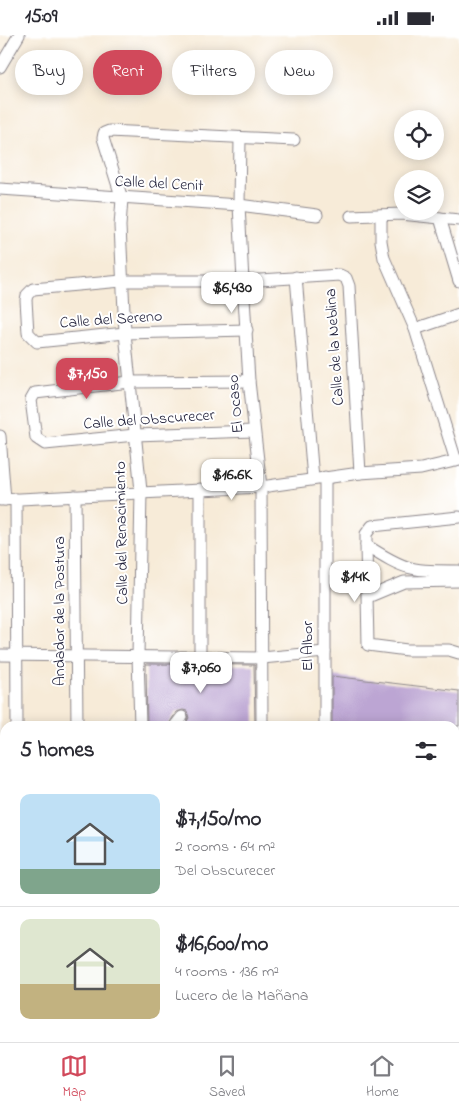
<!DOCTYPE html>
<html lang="en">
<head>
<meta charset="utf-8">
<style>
  :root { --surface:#fff; --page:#f2f2f3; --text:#2b2b33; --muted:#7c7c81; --line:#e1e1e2; --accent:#d1495b }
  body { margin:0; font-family:"Indie Flower",sans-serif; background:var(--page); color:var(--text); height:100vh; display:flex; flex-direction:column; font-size:19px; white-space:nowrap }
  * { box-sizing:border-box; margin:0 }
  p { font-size:16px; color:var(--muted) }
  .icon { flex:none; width:28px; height:28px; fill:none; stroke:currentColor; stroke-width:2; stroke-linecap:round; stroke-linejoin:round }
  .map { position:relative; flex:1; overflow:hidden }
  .details { position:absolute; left:0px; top:686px; width:460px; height:321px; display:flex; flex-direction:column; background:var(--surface); border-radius:15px 15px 0 0; box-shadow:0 2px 12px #0003 }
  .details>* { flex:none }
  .banner { position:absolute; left:15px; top:15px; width:430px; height:45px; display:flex; gap:10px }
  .tools { position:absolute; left:394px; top:75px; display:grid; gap:10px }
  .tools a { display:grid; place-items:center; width:50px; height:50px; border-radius:50%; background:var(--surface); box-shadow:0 2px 12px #0003; font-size:25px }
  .price { position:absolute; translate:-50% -42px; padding:0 11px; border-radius:10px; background:#fff; color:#222; font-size:16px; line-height:32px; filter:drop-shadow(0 1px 2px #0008) }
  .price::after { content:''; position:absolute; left:50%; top:30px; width:15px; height:11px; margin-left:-8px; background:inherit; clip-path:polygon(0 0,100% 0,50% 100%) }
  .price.active { background:var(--accent); color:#fff }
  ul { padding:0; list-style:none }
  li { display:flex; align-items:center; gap:15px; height:125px; padding:0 20px }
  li+li { border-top:1px solid var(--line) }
  li span { display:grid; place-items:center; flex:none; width:140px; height:100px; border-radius:10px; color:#555 }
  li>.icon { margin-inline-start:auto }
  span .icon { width:60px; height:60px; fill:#fffc; stroke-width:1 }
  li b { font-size:21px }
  h2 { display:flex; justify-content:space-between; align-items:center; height:60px; padding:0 20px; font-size:21px }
  .tag { padding:0 18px; border-radius:22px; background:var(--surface); box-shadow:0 2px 12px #0003; font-size:18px; line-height:45px }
  .tag.active { background:var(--accent); color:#fff }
  .status { display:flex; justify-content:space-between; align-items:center; height:35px; padding:0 25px; background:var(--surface); direction:ltr }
  .status svg { height:14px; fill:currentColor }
  .dock { display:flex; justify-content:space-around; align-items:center; height:70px; border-top:1px solid var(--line); background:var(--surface); font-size:14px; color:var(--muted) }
  .dock a { display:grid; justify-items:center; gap:2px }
  .dock .active { color:var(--accent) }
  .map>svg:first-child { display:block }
  .building { fill:#bca5d3 }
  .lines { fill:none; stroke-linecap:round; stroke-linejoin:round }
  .minor-casing { stroke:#8c868a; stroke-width:13 }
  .major-casing { stroke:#8c868a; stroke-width:16 }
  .minor { stroke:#fff; stroke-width:11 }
  .major { stroke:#f6c06b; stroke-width:14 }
  .labels { text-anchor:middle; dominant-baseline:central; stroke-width:4; stroke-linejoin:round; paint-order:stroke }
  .street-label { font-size:16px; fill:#22223b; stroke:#fff }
</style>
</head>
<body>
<div class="status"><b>15:09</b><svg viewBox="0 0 49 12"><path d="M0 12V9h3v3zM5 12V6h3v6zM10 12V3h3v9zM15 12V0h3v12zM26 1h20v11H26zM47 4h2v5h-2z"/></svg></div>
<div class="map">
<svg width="459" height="1007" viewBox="0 0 459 1007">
  <rect width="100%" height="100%" fill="#fff"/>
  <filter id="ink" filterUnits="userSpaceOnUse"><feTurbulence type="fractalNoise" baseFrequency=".02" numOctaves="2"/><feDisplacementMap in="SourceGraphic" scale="10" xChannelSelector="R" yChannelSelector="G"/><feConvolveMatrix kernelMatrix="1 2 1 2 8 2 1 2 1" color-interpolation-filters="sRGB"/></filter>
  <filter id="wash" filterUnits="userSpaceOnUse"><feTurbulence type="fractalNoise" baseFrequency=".0096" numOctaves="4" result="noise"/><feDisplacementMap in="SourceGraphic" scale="20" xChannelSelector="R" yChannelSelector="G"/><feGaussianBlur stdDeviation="1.12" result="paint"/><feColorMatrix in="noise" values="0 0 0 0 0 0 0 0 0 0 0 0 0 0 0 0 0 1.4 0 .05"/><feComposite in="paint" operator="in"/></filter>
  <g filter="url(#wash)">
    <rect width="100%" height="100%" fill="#f7ebd8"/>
    <g id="blocks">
      <!-- building -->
      <g class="building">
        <polygon points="146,629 254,630 255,691 184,691 189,683 187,676 183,675 176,677 168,691 147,691"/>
        <polygon points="332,641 459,656 459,691 332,691"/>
      </g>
    </g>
  </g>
  <g filter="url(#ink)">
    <use href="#blocks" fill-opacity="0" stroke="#8c868a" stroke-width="1"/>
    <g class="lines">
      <defs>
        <g id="minor">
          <polyline points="0,32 19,0"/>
          <polyline points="240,103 239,170 243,246 249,346 261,452 262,691"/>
          <polyline points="0,154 239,170 317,180"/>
          <polyline points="381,180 381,206 384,223 415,294 456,426"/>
          <polyline points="351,181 401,179 459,185"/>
          <polyline points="440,183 459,246"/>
          <polyline points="296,242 313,444"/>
          <polyline points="415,294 459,279"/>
          <polyline points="247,295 125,298 37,307 28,298 26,265 27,260 33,254 122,246 243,246 340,240 346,243 349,251 360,438"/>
          <polyline points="249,346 130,347 35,358 31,365 36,403 45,409 135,400 254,396"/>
          <polyline points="0,401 5,465"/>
          <polyline points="325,442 325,691"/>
          <polyline points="200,454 200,621"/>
          <polyline points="75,461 77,691"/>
          <polyline points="16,464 17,691"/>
          <polyline points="0,465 261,452 360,438 421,434 459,425"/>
          <polyline points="459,482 372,491 366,499 366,510 368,610 407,615 449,615 459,618"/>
          <path d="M366 510C406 536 412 536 459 536"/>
          <polyline points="368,562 404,547 459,546"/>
          <polyline points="0,620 262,623 325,617"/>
          <polyline points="140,691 138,621 141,456 125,298 120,191 122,164 103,103 104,98 109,96 294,105"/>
          <polyline points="175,691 182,682"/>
          <polyline points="0,958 5,958"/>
          <polyline points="18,1002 18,1007"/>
          <polyline points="142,1002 142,1007"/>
          <polyline points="329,1002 329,1007"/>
          <polyline points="84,1007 84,1002"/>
          <polyline points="203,1007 203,1002"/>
          <polyline points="264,1007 264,1002"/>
        </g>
        <g id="major">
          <polyline points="0,756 5,757"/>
          <polyline points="0,785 5,785"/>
          <polyline points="455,796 459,797"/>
          <polyline points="455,815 459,821"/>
        </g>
      </defs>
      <!-- minor casing -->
      <use href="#minor" class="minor-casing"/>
      <!-- major casing -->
      <use href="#major" class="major-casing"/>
      <!-- minor -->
      <use href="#minor" class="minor"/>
      <!-- major -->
      <use href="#major" class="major"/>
    </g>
  </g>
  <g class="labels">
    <!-- street labels -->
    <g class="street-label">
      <text transform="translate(159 149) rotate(3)">Calle del Cenit</text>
      <text transform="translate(111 285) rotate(-4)">Calle del Sereno</text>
      <text transform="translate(335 312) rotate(-94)">Calle de la Neblina</text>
      <text transform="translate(236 369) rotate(-95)">El Ocaso</text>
      <text transform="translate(149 385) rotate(-4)">Calle del Obscurecer</text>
      <text transform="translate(122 498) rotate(-91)">Calle del Renacimiento</text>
      <text transform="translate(60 576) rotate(-90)">Andador de la Postura</text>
      <text transform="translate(308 611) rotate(-90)">El Albor</text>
    </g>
  </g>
</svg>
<div class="tools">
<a><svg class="icon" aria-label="locate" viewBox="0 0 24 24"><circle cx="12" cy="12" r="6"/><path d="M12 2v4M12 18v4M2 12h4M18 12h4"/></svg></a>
<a><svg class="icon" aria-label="layers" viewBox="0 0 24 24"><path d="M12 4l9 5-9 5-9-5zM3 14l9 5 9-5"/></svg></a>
</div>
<b class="price" style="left:232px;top:279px">$6,430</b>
<b class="price active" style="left:87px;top:365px">$7,150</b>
<b class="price" style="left:232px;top:466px">$16.6K</b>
<b class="price" style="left:355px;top:568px">$14K</b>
<b class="price" style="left:201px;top:659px">$7,060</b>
<div class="banner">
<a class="tag">Buy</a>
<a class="tag active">Rent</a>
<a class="tag">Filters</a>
<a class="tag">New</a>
</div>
<section class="details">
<h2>5 homes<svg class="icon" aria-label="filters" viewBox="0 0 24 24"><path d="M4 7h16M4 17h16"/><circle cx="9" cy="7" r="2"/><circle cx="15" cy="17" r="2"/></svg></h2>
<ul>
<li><span style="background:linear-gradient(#bfe0f5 75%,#7fa58c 0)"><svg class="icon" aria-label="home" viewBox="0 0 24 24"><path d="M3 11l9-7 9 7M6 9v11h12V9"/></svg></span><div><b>$7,150/mo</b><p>2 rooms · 64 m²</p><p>Del Obscurecer</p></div></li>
<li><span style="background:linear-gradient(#dfe7d0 65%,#c2b280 0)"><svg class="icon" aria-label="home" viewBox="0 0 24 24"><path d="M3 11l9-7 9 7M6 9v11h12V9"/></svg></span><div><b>$16,600/mo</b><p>4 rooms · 136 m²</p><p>Lucero de la Mañana</p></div></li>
</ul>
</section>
</div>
<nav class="dock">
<a class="active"><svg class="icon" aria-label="map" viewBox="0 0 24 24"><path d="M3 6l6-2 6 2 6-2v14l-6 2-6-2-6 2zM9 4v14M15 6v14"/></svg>Map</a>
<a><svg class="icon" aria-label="saved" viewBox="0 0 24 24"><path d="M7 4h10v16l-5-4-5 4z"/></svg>Saved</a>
<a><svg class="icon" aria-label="home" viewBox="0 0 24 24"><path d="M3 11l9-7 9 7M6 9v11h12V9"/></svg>Home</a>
</nav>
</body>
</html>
